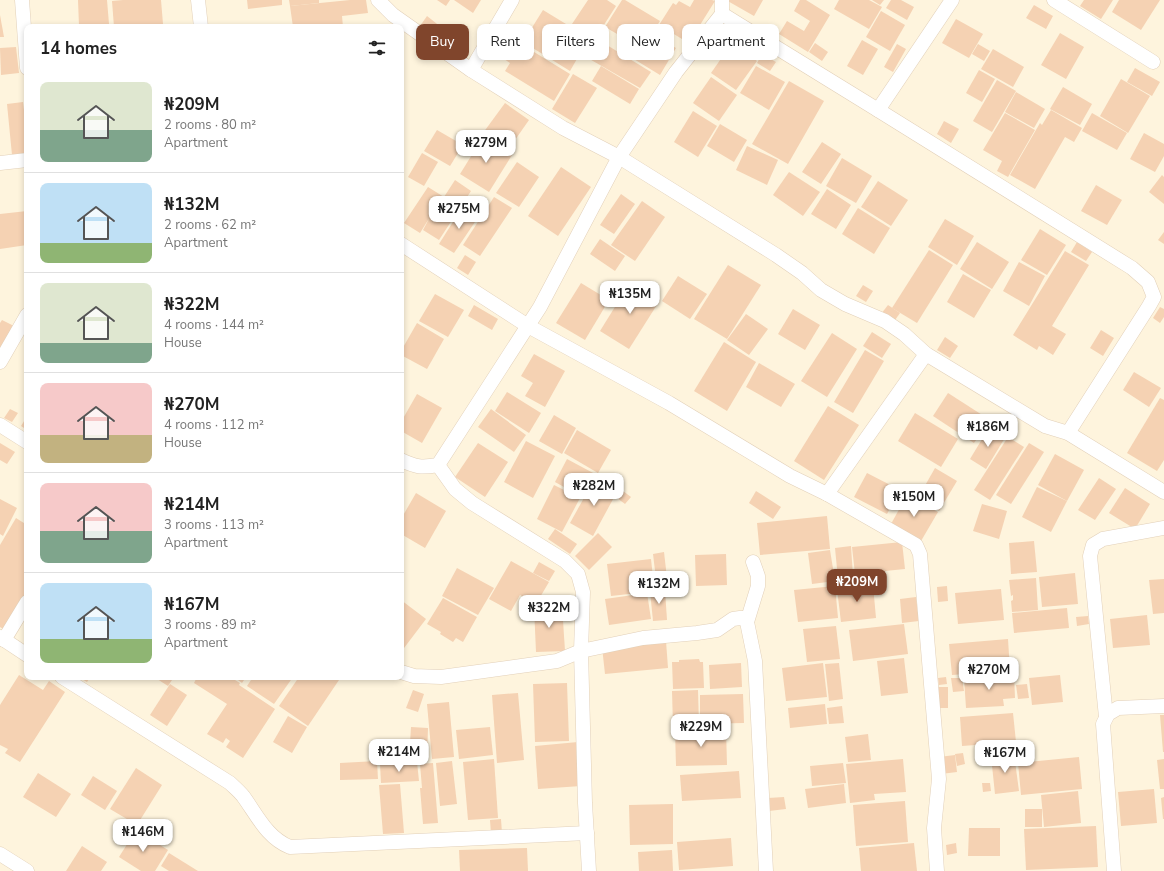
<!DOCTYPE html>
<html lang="en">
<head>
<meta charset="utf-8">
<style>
  :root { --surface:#fff; --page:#f2f2f2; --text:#222; --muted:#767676; --line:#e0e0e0; --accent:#80452c }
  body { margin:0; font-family:"Nunito Sans",sans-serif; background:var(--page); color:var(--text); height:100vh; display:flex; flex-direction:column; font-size:15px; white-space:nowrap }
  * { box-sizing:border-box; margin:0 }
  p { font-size:13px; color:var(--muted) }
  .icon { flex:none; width:22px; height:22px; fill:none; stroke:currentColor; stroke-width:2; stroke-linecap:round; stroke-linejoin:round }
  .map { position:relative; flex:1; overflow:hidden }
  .details { position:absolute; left:24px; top:24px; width:380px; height:656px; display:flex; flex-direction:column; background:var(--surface); border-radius:8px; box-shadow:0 2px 6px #0003 }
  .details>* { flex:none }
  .banner { position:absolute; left:416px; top:24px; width:380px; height:36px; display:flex; gap:8px }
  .price { position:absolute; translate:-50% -34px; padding:0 9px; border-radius:8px; background:#fff; color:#222; font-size:13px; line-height:26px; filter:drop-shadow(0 1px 2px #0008) }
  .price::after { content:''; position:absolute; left:50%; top:24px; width:12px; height:9px; margin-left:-6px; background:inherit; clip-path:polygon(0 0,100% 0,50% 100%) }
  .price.current { background:var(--accent); color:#fff }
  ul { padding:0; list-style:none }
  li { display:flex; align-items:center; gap:12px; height:100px; padding:0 16px }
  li+li { border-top:1px solid var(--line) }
  li span { display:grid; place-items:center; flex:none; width:112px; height:80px; border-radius:8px; color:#555 }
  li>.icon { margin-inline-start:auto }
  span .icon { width:48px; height:48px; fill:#fffc; stroke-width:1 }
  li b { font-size:17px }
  h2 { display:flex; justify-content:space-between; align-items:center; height:48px; padding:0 16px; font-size:17px }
  .chip { padding:0 14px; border-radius:8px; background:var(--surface); box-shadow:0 2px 6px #0003; font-size:14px; line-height:36px }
  .chip.current { background:var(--accent); color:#fff }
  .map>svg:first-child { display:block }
  .building { fill:#f5d2b3 }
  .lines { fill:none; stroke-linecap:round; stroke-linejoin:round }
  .minor-casing { stroke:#e2d0b9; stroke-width:15 }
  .minor { stroke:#fff; stroke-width:14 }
</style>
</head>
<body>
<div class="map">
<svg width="1164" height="871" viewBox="0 0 1164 871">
  <rect width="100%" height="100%" fill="#fef4dd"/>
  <!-- building -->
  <g class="building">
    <polygon points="78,0 107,0 109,24 79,26"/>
    <polygon points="123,0 161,0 163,24 114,27 112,1"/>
    <polygon points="247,0 282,0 282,5 248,9"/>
    <polygon points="289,0 319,0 319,3 290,6"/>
    <polygon points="350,0 366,0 368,13 342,16 343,27 293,27 290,6"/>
    <polygon points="437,0 450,0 446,6"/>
    <polygon points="454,0 481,0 473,13"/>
    <polygon points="588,0 607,0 616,6 595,39 572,24"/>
    <polygon points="622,0 625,0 660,21 652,34 676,48 660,75 624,53 631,42 605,27"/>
    <polygon points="694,0 712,0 715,1 695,33 688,28 682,39 659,25 673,3 676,5 679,1 690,7"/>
    <polygon points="726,0 763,0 754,16"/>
    <polygon points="800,0 806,0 830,15 808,52 779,34 787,21 804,31 810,21 794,11"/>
    <polygon points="839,0 869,0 882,7 869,29 834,9"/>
    <polygon points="872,0 884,0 880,5"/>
    <polygon points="891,0 901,0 914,7 907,20 886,8"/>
    <polygon points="1084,0 1113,0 1101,19 1080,6"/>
    <polygon points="1119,0 1160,0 1141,30 1112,12"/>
    <polygon points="1034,5 1053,16 1046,29 1026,18"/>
    <polygon points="543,10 589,38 570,71 523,42"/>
    <polygon points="881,11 905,25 890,51 866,37"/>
    <polygon points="0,15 4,37 0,37"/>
    <polygon points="427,16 446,31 438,40 420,26"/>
    <polygon points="956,19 983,34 969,58 942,43"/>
    <polygon points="1060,33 1084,47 1066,79 1041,65"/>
    <polygon points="597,39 651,72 640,88 586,57"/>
    <polygon points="862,40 878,49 863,75 847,66"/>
    <polygon points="732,43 757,61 736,90 711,73"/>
    <polygon points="815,43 828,52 822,61 809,52"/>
    <polygon points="521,44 570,74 554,101 505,71 510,63 504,59 510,50 515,53"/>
    <polygon points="897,44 906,49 893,72 884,67"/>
    <polygon points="978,44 990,51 984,61 972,54"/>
    <polygon points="16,47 19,73 1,75 0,48"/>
    <polygon points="993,49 1024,67 1013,87 981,69"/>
    <polygon points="762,54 776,62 770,71 757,63"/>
    <polygon points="601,66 639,89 630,104 592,81"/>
    <polygon points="756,66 785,82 769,110 740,93"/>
    <polygon points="1135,68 1160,82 1152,96 1127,82"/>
    <polygon points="979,70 995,79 982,102 966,93"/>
    <polygon points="573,74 597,88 575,123 552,109"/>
    <polygon points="711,77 737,95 719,121 693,103"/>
    <polygon points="1121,79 1150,96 1128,133 1100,116"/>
    <polygon points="997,80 1016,91 992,132 973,121"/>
    <polygon points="789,81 824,101 788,164 752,144"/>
    <polygon points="1063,87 1092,104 1080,125 1050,109"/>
    <polygon points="1016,92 1045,109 1034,128 1005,112"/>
    <polygon points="23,102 27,134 27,153 12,155 7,104"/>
    <polygon points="505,103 529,120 508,150 483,133"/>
    <polygon points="1051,110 1082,128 1074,142 1065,137 1035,189 1010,175 1040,123 1042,125"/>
    <polygon points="693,111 717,126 698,157 674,142"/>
    <polygon points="1005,113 1035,130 1008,177 997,171 1002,161 983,150"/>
    <polygon points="1092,113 1127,133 1117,150 1082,131"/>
    <polygon points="944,121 959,129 951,143 937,134"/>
    <polygon points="720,124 747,140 734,162 707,146"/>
    <polygon points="437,130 463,145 450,166 424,151"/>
    <polygon points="1144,133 1164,144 1164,156 1155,172 1130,159"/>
    <polygon points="483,137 512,155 489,192 460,174"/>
    <polygon points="822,142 841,154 821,184 802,172"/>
    <polygon points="747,146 778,160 767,185 736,170"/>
    <polygon points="422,153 438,162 424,186 408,177"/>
    <polygon points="842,158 872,176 856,203 826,186"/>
    <polygon points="517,162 539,177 519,207 496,193"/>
    <polygon points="561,167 591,187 558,236 528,216"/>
    <polygon points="789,172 820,192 803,216 773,195"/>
    <polygon points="1162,175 1164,177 1164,204 1149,192"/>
    <polygon points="455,180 471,191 439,240 423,230 430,217 420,233 404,223 428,187 444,197"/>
    <polygon points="878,181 908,200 891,226 861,207"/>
    <polygon points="1096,185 1122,200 1107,225 1081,211"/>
    <polygon points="827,189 851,205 836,229 811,214"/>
    <polygon points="621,194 635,204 614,234 600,225"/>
    <polygon points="494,197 512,208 480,256 463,245"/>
    <polygon points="642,201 665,217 635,261 611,245"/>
    <polygon points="463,206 479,216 454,253 439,244"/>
    <polygon points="858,208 890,228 874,254 842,234"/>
    <polygon points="27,211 27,245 0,249 0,214"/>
    <polygon points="945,219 974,236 957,265 928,247"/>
    <polygon points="1040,229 1066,245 1047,275 1021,260"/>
    <polygon points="1164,232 1164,244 1158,240"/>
    <polygon points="600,239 625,256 615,271 590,254"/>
    <polygon points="977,242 1009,262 992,289 960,269"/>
    <polygon points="1077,242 1092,252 1086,261 1071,252"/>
    <polygon points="929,250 953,265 917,323 892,308"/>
    <polygon points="1065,251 1089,265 1052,326 1066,334 1053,355 1039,346 1037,350 1013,335"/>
    <polygon points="465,255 476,262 468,275 457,268"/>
    <polygon points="1019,262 1045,276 1029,306 1003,291"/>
    <polygon points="728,265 761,285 727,339 694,319"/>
    <polygon points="963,274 991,290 974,318 947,302"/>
    <polygon points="678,276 707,294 690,319 662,301"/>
    <polygon points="631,281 660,300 629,349 600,331"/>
    <polygon points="581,283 609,300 585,340 556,323"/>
    <polygon points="863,285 873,291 866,302 856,296"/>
    <polygon points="435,294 464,310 448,337 419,321"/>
    <polygon points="474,305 498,319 492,330 468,316"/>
    <polygon points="888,305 900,313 893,323 881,314"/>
    <polygon points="1160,307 1164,309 1164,317 1160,323 1153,318"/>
    <polygon points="793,309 820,325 805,350 778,334"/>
    <polygon points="746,314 768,329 749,355 727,340"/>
    <polygon points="2,320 14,326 0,349 0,323"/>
    <polygon points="417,323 444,339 427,369 401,355 401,351"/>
    <polygon points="1101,330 1114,338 1103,356 1090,348"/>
    <polygon points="872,332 891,344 882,358 863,346"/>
    <polygon points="832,333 857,349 827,397 801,381"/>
    <polygon points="945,337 958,346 950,358 937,350"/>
    <polygon points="724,342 756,362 727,411 694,391"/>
    <polygon points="865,350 884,361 853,413 834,402"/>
    <polygon points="534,354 565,371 545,407 525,396 533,383 521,376"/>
    <polygon points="759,363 795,384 781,407 746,387"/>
    <polygon points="1134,372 1161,388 1149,407 1123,390"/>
    <polygon points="507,392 541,413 529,433 495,411"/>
    <polygon points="948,393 990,420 974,443 933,416"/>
    <polygon points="417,394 442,408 422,443 401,431 401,422"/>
    <polygon points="1160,398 1164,400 1164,460 1157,471 1127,453"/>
    <polygon points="828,406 859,425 824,480 794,461"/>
    <polygon points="10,409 18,413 12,422 4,418"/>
    <polygon points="491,409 526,435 514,452 478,427"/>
    <polygon points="915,413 958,439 941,467 898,441"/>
    <polygon points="554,415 576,428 562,454 539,441"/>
    <polygon points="26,418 27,418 27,430 21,426"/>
    <polygon points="990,426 1006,436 986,469 970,459"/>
    <polygon points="577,430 611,450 598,473 564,453"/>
    <polygon points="1008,437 1024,447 990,500 974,490"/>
    <polygon points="526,441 555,456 533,498 504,482"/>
    <polygon points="0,443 15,452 7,464 0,460"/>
    <polygon points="478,443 508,462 485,497 455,477"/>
    <polygon points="1029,443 1044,452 1011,504 996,495"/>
    <polygon points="1055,454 1084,470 1067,501 1038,485"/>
    <polygon points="567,459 595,474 582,497 555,482"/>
    <polygon points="935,468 957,481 939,511 918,498"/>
    <polygon points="867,473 900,490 887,514 854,497"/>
    <polygon points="595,478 618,490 593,536 570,523"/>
    <polygon points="1099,478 1116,489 1095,520 1078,510"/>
    <polygon points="554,485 580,498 562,532 537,519"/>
    <polygon points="1037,487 1067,501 1051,532 1022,517"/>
    <polygon points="1125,488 1150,504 1135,529 1109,513"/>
    <polygon points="623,491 631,497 625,504 617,498"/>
    <polygon points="756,491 781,507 773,519 749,503"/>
    <polygon points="416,493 446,511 425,548 401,534 401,519"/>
    <polygon points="907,495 938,512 921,541 891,524"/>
    <polygon points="0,499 17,508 3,536 0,534"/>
    <polygon points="982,504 1007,511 999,539 973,531"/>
    <polygon points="827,516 830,549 760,555 757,523"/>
    <polygon points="16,518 27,525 27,591 5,630 0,627 0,545"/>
    <polygon points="555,529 577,544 570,554 548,539"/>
    <polygon points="598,533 612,547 589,570 575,556"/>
    <polygon points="1034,541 1037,572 1011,574 1009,543"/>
    <polygon points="902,542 905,569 855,574 852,547"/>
    <polygon points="851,546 853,577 838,579 835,548"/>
    <polygon points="830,550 835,581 812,584 808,553"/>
    <polygon points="664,552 667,578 656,579 653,554"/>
    <polygon points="726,554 727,585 696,586 695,555"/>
    <polygon points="651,559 654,587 647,588 647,592 611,596 607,564"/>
    <polygon points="511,561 549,582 536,604 520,595 511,611 489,599"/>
    <polygon points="539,562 555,571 549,581 533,573"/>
    <polygon points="457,568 494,588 478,615 442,596"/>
    <polygon points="1075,573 1078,604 1042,607 1039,577"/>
    <polygon points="1036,578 1038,610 1012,612 1011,601 1013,600 1013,595 1011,596 1009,580"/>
    <polygon points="1164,579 1164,613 1153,614 1149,580"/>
    <polygon points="873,585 876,618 841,622 837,589"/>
    <polygon points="835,586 838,618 798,622 794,590"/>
    <polygon points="947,586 948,601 938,602 937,587"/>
    <polygon points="1001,589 1004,620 958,624 955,593"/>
    <polygon points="665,590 667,620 653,621 650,591"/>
    <polygon points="647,593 651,619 609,625 605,599"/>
    <polygon points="916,597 919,621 902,623 900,599"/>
    <polygon points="443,598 477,617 463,642 456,638 453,642 440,634 441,632 427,624"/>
    <polygon points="401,600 426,619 401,652"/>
    <polygon points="562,605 565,651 536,652 534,607"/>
    <polygon points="1067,608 1069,628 1014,633 1012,613"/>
    <polygon points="1147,615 1150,645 1113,648 1110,619"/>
    <polygon points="1088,616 1089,624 1077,626 1076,617"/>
    <polygon points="904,624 908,654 853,661 849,630"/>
    <polygon points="836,626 840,659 807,662 803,629"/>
    <polygon points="1008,639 1010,671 952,675 949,644"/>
    <polygon points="666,641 668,668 605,674 602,647"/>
    <polygon points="904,658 908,693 881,696 877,661"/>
    <polygon points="699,659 700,662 703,662 704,688 673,689 672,662 679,662 679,660"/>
    <polygon points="741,663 742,687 710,689 709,665"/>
    <polygon points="823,663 827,697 786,701 782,668"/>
    <polygon points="839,663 843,699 829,701 825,664"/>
    <polygon points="1014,674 1015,698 1003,699 1004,706 966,708 964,678"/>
    <polygon points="19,675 43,690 49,681 65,692 20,762 5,753 8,749 0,745 0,705"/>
    <polygon points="1060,675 1063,702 1032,705 1029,678"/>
    <polygon points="78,677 90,677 87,682"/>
    <polygon points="154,677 174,677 168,686"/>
    <polygon points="197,677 230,677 240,683 239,685 275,709 243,758 226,747 230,741 226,738 223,743 207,734 227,704 194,683"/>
    <polygon points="234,677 246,677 242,683"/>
    <polygon points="253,677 293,677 274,704 247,686"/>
    <polygon points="299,677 341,677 308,726 279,706"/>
    <polygon points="946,677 947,684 939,685 938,678"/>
    <polygon points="951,678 962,678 964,691 953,692"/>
    <polygon points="567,683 569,741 535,742 533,684"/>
    <polygon points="170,684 187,695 167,726 150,715"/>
    <polygon points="1027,684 1029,698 1018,699 1016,685"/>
    <rect x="938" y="687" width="10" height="21"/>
    <polygon points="413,690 424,694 418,712 406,708"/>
    <polygon points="698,690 699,726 673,726 672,691"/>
    <polygon points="518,693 524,760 497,763 492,695"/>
    <polygon points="743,694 744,723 700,724 700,695"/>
    <polygon points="449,702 454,757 432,759 427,704"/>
    <polygon points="825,704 827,724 790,728 788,708"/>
    <polygon points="842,706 844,723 829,724 827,708"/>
    <polygon points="1013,713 1016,742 962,746 960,717"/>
    <polygon points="1160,715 1164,715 1164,752 1163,752"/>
    <polygon points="288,716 307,727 292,753 273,742"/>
    <polygon points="411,727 428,728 427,759 409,758"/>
    <polygon points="490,727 493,755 459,759 456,730"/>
    <polygon points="726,729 727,765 676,766 675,730"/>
    <polygon points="868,734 871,760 848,762 845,737"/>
    <polygon points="578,742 581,786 538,789 535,746"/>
    <polygon points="963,753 965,764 957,766 955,754"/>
    <polygon points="1014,754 1019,791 995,794 991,756"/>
    <polygon points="955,755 957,772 941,774 939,757"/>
    <polygon points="1079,757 1082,789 1021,795 1018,763"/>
    <polygon points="494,759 498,818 468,820 463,762"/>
    <polygon points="903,759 906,792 874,794 875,800 850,803 846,764"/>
    <polygon points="1164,759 1164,789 1160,789 1157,760"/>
    <polygon points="377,761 378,779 340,780 340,763"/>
    <polygon points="452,761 457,804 440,806 436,763"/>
    <polygon points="417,762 419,781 381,783 380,764"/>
    <polygon points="433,763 438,823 423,824 420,788 422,788 420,764"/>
    <polygon points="843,763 846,783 812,786 810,766"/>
    <polygon points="136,768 162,785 137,825 110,809"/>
    <polygon points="739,771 741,798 682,801 680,775"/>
    <polygon points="38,773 71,794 56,817 23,797"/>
    <polygon points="93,776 117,791 105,810 81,795"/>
    <polygon points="982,783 990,783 991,791 983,792"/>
    <polygon points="400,784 404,833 383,834 379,785"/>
    <polygon points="844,784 846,803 808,808 805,789"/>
    <polygon points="1154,789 1157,823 1121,826 1118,792"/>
    <polygon points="1078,791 1081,823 1044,827 1041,795"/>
    <polygon points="784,797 786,809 769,811 768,798"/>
    <polygon points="1164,797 1164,819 1163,819 1161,798"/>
    <polygon points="905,801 908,842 856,846 853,805"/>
    <polygon points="673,804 673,844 630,845 629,805"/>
    <rect x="1025" y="809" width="17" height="18"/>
    <polygon points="501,819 502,833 491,834 490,820"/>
    <polygon points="1096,826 1098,867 1026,870 1024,829"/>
    <polygon points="969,828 1000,828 1000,856 968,856"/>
    <polygon points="136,830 168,850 155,871 141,871 119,857"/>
    <polygon points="731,838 733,866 679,870 677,842"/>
    <polygon points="914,843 917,871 861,871 859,848"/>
    <polygon points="956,843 957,853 947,855 946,845"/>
    <polygon points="82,846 107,862 101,871 66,871"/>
    <polygon points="527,848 528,871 460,871 459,850"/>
    <polygon points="672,850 673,871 639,871 638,852"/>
    <polygon points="169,853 198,871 169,871 161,866"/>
  </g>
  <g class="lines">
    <defs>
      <g id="minor">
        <polyline points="22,0 27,68"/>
        <polyline points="198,0 201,27"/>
        <polyline points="378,0 393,15 471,70 563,128 619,157 776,255 802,273 821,290 845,304 885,321 904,334 926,354 1045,426 1068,433 1164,492"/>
        <polyline points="1054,0 1153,62"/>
        <polyline points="722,14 878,110 1132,268 1148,282 1154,297 1149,306 1068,433"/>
        <polyline points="471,70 512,0"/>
        <polyline points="878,110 952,0"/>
        <polyline points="0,163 27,160"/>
        <polyline points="401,244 528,326 669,403 790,476 827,494 916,545 920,554 939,779 934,828 937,871"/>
        <polyline points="0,362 27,315"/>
        <polyline points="0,425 27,442"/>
        <path d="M401 460C416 467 421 468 438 465L540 307 619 157 676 72 722 14V0"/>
        <polyline points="438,465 455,489 472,503 565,561 578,574 583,592 581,651 585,803 589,871"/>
        <polyline points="827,494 926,354"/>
        <polyline points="753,562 758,576 758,586 747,622 755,661 766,871"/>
        <polyline points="0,637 27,655"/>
        <polyline points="4,640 27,602"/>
        <polyline points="401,672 414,676 441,677 557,661 581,651 643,638 697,633 717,630 733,619 740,618 744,618 747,622"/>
        <path d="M62 677 230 783C234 787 239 791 243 796 257 815 267 838 290 847L587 833"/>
        <polyline points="1106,717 1090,556 1093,545 1103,539 1164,528"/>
        <polyline points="0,854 27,871"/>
        <polyline points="1114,871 1103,724 1108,714 1118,708 1164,706"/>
      </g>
    </defs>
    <!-- minor casing -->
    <use href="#minor" class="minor-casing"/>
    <!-- minor -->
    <use href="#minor" class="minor"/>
  </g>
</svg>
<b class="price" style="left:486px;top:164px">₦279M</b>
<b class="price" style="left:459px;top:230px">₦275M</b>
<b class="price" style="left:630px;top:315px">₦135M</b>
<b class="price" style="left:988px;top:448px">₦186M</b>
<b class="price" style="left:594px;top:507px">₦282M</b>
<b class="price" style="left:914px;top:518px">₦150M</b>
<b class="price current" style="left:857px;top:603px">₦209M</b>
<b class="price" style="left:659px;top:605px">₦132M</b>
<b class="price" style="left:549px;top:629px">₦322M</b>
<b class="price" style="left:989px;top:691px">₦270M</b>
<b class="price" style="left:701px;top:748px">₦229M</b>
<b class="price" style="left:399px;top:773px">₦214M</b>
<b class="price" style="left:1005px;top:774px">₦167M</b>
<b class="price" style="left:143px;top:853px">₦146M</b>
<div class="banner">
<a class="chip current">Buy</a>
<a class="chip">Rent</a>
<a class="chip">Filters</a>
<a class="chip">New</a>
<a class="chip">Apartment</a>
</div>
<section class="details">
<h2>14 homes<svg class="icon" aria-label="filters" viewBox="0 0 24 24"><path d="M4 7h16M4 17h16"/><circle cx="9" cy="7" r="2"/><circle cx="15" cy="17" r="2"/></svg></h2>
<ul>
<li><span style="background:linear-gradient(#dfe7d0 60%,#7fa58c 0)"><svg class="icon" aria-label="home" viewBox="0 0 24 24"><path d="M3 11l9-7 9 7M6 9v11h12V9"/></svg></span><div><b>₦209M</b><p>2 rooms · 80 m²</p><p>Apartment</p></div></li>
<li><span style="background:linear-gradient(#bfe0f5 75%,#8fb573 0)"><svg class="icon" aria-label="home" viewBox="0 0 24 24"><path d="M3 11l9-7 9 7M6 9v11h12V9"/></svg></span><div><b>₦132M</b><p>2 rooms · 62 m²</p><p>Apartment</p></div></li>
<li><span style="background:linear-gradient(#dfe7d0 75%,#7fa58c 0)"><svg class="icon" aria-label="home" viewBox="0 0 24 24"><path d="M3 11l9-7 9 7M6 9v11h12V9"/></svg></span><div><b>₦322M</b><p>4 rooms · 144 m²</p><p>House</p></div></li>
<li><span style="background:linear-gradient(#f6c9c9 65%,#c2b280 0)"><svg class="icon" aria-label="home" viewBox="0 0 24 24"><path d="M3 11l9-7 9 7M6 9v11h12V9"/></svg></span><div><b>₦270M</b><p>4 rooms · 112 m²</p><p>House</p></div></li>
<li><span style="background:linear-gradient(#f6c9c9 60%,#7fa58c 0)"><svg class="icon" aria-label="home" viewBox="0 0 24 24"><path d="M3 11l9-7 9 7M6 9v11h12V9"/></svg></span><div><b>₦214M</b><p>3 rooms · 113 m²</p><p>Apartment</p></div></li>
<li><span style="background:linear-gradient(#bfe0f5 70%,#8fb573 0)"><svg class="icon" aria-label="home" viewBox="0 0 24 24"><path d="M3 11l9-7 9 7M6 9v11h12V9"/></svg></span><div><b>₦167M</b><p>3 rooms · 89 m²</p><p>Apartment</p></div></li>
</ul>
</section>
</div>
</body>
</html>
